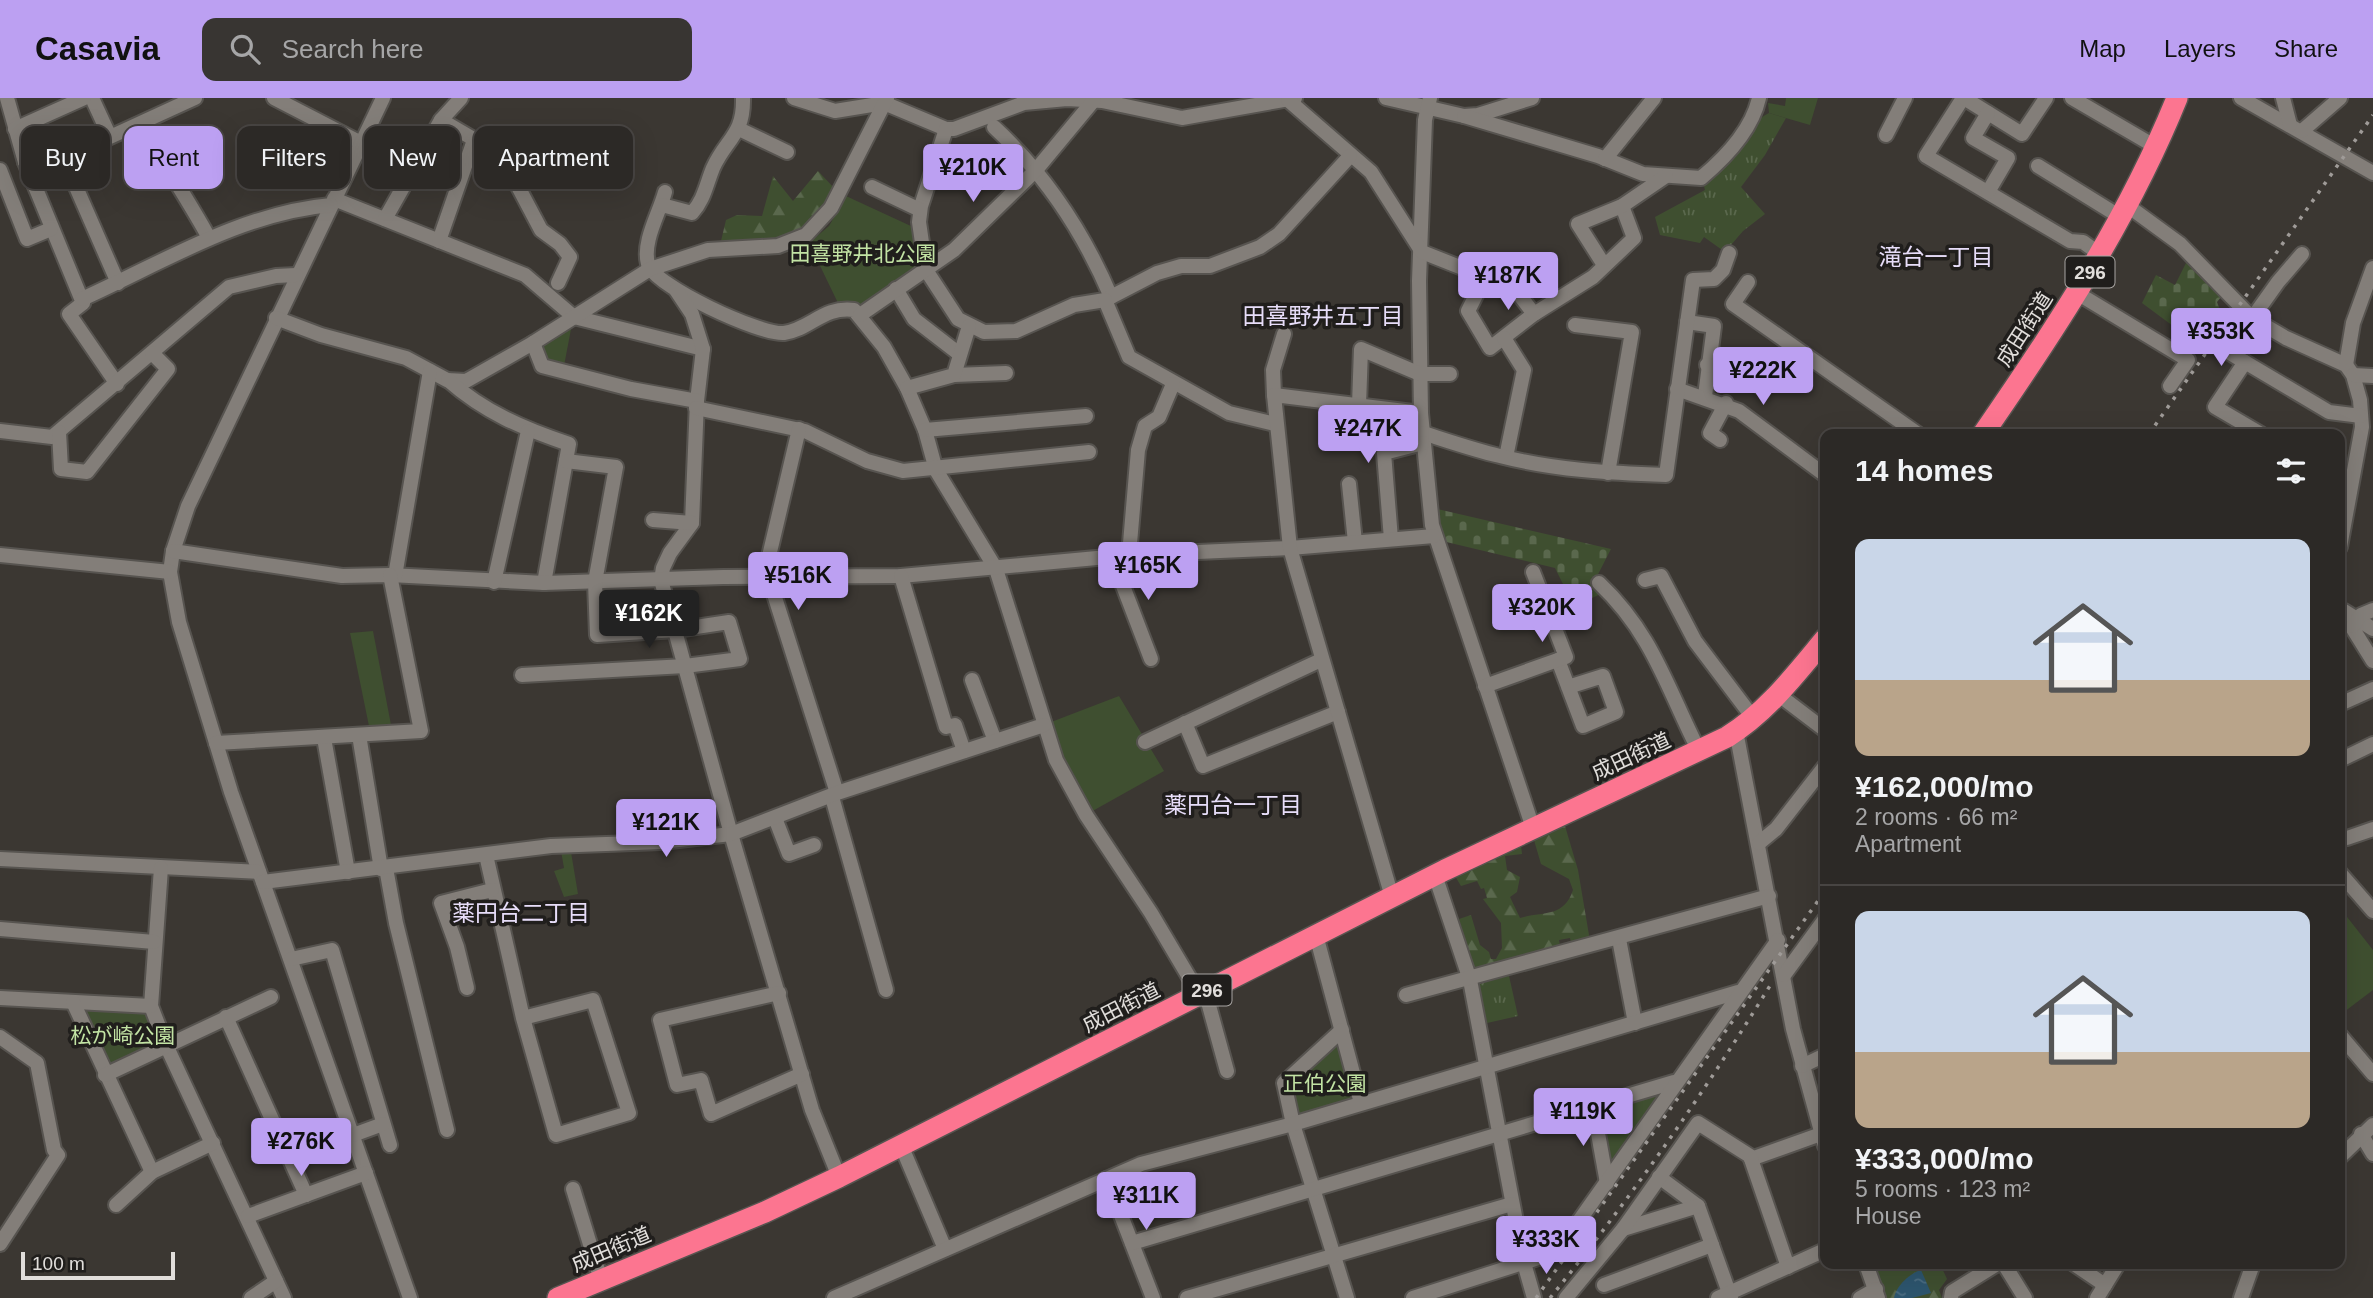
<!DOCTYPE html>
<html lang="en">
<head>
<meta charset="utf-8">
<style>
  :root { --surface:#2c2926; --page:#383532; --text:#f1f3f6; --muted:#a6a6a7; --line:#484543; --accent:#bca0f2 }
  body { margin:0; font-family:Arial,"Noto Sans JP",sans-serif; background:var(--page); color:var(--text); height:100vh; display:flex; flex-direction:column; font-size:26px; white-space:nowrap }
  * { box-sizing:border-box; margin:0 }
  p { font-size:23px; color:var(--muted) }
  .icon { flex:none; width:38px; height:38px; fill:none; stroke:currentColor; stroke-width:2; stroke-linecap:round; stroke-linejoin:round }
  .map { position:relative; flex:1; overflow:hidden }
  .panel { position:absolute; left:1820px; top:331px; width:525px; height:840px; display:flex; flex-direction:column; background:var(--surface); border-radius:14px; box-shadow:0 7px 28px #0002,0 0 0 2px var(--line) }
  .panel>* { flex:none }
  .guide { position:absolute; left:21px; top:28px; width:665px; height:63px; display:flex; gap:14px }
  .scale { position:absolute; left:21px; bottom:18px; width:154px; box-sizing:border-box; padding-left:7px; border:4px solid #e1dedb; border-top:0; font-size:19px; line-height:24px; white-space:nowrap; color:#e1dedb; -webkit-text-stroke:5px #201e1c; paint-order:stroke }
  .price { position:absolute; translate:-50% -60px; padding:0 16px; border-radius:7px; background:var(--accent); color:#111; font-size:23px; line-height:46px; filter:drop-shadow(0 2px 4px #0008) }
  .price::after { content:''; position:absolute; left:50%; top:42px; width:21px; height:16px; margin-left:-10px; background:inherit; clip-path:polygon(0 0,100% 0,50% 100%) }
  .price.current { background:#222; color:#fff }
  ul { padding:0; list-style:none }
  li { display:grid; align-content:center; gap:14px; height:371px; padding:0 35px }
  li+li { border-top:2px solid var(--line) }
  li span { display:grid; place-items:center; height:217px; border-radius:14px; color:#555 }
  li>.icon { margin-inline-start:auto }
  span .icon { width:126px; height:126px; fill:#fffc; stroke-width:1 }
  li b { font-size:30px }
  h2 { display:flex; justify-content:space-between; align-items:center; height:84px; padding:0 35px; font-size:30px }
  .pill { padding:0 24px; border-radius:14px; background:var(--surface); box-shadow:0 7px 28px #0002,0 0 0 2px var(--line); font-size:24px; line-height:63px }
  .pill.current { background:var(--accent); color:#111 }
  header { display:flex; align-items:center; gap:42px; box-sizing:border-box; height:98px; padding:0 35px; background:var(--accent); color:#111 }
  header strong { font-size:33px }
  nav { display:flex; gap:38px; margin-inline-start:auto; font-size:24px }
  .search { width:490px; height:63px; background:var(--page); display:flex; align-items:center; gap:18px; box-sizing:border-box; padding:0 24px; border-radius:14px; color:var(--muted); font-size:26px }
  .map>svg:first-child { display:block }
  .grass { fill:url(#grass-tufts) }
  .forest { fill:url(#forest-firs) }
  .cemetery { fill:url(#cemetery-stones) }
  .park { fill:#3f4f30 }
  .water { fill:url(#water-ripples) }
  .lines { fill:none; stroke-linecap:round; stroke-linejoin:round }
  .minor-casing { stroke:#575450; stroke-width:18 }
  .highway-casing { stroke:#575450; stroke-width:24 }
  .minor { stroke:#837e79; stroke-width:14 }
  .highway { stroke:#fc7590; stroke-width:21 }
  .rail { stroke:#9f9b98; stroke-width:3.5; stroke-dasharray:3.5 7; stroke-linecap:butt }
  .labels { text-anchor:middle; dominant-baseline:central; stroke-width:7; stroke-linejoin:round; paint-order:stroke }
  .shield { fill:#201e1c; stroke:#a7a4a2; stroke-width:2 }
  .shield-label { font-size:19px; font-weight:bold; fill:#e1dedb }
  .park-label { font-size:21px; fill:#c2e3a4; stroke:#201e1c }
  .street-label { font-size:21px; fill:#e1dedb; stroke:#201e1c }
  .neighbourhood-label { font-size:23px; fill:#e7ddf9; stroke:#201e1c }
</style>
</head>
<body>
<header>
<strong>Casavia</strong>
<div class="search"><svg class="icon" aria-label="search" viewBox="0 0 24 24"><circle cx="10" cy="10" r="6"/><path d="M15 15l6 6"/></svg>Search here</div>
<nav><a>Map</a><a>Layers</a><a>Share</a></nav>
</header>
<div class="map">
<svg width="2373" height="1200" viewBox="0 0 2373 1200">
  <defs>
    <pattern id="grass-tufts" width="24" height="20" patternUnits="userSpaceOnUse" patternTransform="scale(1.75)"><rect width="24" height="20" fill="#3f4f30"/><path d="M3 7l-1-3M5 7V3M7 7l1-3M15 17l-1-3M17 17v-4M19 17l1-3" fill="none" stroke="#5a684d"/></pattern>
    <pattern id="forest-firs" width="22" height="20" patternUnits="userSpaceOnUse" patternTransform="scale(1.75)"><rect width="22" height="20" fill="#3f4f30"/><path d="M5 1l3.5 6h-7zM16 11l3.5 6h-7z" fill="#5a684d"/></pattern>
    <pattern id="cemetery-stones" width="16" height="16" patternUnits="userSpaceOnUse" patternTransform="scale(1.75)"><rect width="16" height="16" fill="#3f4f30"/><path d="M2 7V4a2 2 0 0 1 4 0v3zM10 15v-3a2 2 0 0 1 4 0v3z" fill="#5a684d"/></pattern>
    <pattern id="water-ripples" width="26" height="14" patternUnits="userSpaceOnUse" patternTransform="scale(1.75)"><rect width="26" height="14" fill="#2d556e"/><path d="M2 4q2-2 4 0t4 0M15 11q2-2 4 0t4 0" fill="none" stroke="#4b6d82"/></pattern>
  </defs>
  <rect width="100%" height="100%" fill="#3b3732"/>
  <!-- grass -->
  <g class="grass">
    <path d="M1769 15 1786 20 1765 57 1741 89 1765 116 1743 133 1725 154 1704 139 1700 145 1660 137 1655 119 1705 92 1703 84C1742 68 1741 28 1769 15Z"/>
    <polygon points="1509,878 1518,918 1487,925 1479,886"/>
  </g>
  <!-- forest -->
  <g class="forest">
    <path d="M818 73 834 90C803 147 781 141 721 143L726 122 737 117 762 118 773 78 793 103Z"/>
    <path d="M1565 728 1578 772 1590 843 1572 848 1570 840 1559 842 1561 852 1476 877 1459 821 1471 817 1480 847 1489 854 1491 861H1496L1502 850 1501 825 1483 801 1487 800 1484 790 1481 791 1477 783 1461 788 1455 778 1521 748 1522 756 1505 758 1507 772 1520 779 1517 794 1510 799 1520 820C1543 813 1564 820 1573 792L1569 781 1541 766 1534 742Z"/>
    <polygon points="1874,1166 1940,1166 1947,1181 1939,1192 1942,1200 1885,1200"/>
  </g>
  <!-- cemetery -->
  <g class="cemetery">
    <polygon points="2187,163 2221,199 2217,204 2220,212 2196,245 2142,205 2156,177 2175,187"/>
    <polygon points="1433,410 1611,451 1594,484 1603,495 1574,508 1555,470 1438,442"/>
  </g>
  <!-- park -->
  <g class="park">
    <polygon points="1786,0 1818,0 1810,27 1769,15 1768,5 1785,8"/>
    <polygon points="846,98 913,129 918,172 858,211 838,205 809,145 829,128"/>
    <polygon points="571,231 564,268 543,262 543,247"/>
    <polygon points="373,533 392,632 370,633 350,535"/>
    <polygon points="1119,598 1164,673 1089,715 1046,626"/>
    <polygon points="561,753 571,754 578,796 564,799 554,773 564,770"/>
    <polygon points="2340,810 2373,852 2373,892 2340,917"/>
    <polygon points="80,909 148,912 162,946 107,968"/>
    <polygon points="1339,942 1353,997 1351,1002 1299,1018 1295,1016 1289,986"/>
    <polygon points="1660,994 1608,1070 1597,1014"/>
  </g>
  <!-- water -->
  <path class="water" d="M1921 1172 1931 1195 1912 1200H1894C1896 1188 1910 1175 1921 1172Z"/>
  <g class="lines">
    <defs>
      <g id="minor">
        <polyline points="7,0 25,64 83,205 69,216 117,286"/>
        <polyline points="92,0 110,39 195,0"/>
        <polyline points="274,0 361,45"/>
        <polyline points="383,0 188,408 173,453 170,474 179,524 231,694 410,1200"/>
        <polyline points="794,0 835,13 884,5 946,31 954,31 1024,5 1067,1 1102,3 1182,20 1295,0"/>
        <polyline points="1386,0 1464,18 1478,17 1532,0"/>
        <polyline points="1430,0 1425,22 1419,183 1421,315 1432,427 1533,730"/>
        <polyline points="1963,0 1926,58 2070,143 2083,144 2101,157"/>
        <polyline points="1964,0 2022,36 2046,0"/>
        <polyline points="2072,0 2156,49"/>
        <polyline points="2241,0 2373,75"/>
        <polyline points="2283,0 2290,27"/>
        <polyline points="1288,2 1371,74 1422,154 1485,179 1468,213 1490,250 1534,216 1593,179 1634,140 1622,108"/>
        <path d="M1464 18 1598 58 1643 76 1701 80C1725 60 1752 31 1759 0"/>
        <polyline points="441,22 494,53 513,79 541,132 560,146 570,159 558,185"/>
        <path d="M143 25C162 65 188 101 209 140"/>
        <path d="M994 29C1046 77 1083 133 1111 199"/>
        <polyline points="15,31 84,0"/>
        <polyline points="739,31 787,54"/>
        <polyline points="946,31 921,108 919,124 926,172 958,221 984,234 1016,233 1074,207 1105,202 1157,175 1181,168 1210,168 1260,149 1279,136 1350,58"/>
        <polyline points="2302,33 2340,0"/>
        <polyline points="1886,37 1905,0"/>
        <polyline points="1605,61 1654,0"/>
        <polyline points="25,64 59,50 118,185"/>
        <polyline points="2038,68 2122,120"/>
        <polyline points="0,72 27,141 51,131"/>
        <polyline points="872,89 920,112"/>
        <path d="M665 94C659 116 642 144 648 166 654 188 760 237 784 235 811 231 823 208 854 212L884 249 907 290 925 332 936 372 996 471 1056 662 1086 717 1151 815 1199 896"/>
        <polyline points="1988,94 2008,60 1973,40 1988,15"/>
        <polyline points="334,101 525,177 574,219 703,251"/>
        <path d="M662 107 692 115C704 102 706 87 713 70 726 41 744 37 743 0"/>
        <polyline points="2128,108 2180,146 2252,220 2286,240 2346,267 2353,277 2360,302 2362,329 2340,449"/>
        <polyline points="385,121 441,22 461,0"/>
        <polyline points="439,143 474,42"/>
        <polyline points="2302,156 2278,184 2228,254 2329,314 2361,318"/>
        <polyline points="1604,167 1578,126 1622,108 1666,78"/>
        <polyline points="1485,179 1511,186 1534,216"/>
        <polyline points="1748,184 1733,206 1918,336"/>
        <polyline points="896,191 914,221 958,255"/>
        <polyline points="676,192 692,216 703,251 697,303 692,425 670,455 663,470 661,482 731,736 812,1012 839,1079"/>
        <polyline points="2077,195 2188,262 2170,288"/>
        <path d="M82 201C162 165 241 115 331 107"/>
        <polyline points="1105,202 1129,259 1229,315 1275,326"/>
        <polyline points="860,217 954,152 1036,72 1094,2"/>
        <polyline points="276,220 321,237 406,260 447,282 466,283 533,245 650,171 708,152 778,148 806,137 831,110 887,0"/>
        <polyline points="1687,224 1714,228 1705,298"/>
        <polyline points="1575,227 1632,234 1608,375"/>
        <polyline points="1504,240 1524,272 1506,359"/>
        <polyline points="533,245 542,268 631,291 697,303"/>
        <polyline points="2245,264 2215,309 2261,336"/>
        <polyline points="1707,267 1729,269 1761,289"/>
        <polyline points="2346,267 2353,225 2373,170"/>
        <polyline points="954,277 1006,275"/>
        <polyline points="2353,277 2373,278"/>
        <path d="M448 282C484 314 524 331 569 346L544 485"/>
        <polyline points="907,290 954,277 969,228"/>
        <polyline points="1677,291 1739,313 1825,377"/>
        <polyline points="1274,297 1273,272 1284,236"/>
        <polyline points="1359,307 1361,251 1420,276 1450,276"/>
        <polyline points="696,310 805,333 867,363 903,373 1089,354"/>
        <polyline points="799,331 766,471 837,695"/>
        <polyline points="925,332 1086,318"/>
        <polyline points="0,333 52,339 229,189 276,178 296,177"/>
        <polyline points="59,334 61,371 87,374 168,271 152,255"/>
        <path d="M1423 335C1448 343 1474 352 1500 358 1554 372 1610 375 1666 377L1693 182 1714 181 1723 172 1729 155"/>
        <polyline points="1720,342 1710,335 1726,305"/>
        <polyline points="1349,386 1355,444"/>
        <polyline points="653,422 692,425"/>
        <polyline points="1391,441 1384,355 1423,345"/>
        <polyline points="173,453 342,478 390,477 544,485 723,479 901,478 1129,457 1290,450 1434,438"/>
        <polyline points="0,457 170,474"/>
        <polyline points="1129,457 1138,352 1145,328 1159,319 1173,286"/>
        <polyline points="1112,459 1151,561"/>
        <polyline points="395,478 430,273"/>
        <polyline points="901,478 946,629 955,627 964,653"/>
        <polyline points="1645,482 1661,478 1695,543 1754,621"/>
        <polyline points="494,484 528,333"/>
        <path d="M1599 485C1653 536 1667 590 1699 653"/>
        <polyline points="2340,510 2373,563"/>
        <polyline points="2344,513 2373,531"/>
        <polyline points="2353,528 2361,517 2373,512"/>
        <polyline points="1558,562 1583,628 1616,614 1603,578 1568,589"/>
        <polyline points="522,577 685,568 740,561 729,524 676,532 597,537 595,484 616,369 566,363"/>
        <polyline points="972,582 995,643"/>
        <polyline points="1485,588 1566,559 1533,474"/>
        <polyline points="1779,597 1825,632"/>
        <polyline points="2340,606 2373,591"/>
        <polyline points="1185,625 1203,668 1338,614"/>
        <polyline points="1736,633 1793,931 1825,1048"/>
        <polyline points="359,637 381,771"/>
        <polyline points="324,640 348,774"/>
        <polyline points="1145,644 1321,562"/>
        <polyline points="216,645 421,633 390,477"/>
        <polyline points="2340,662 2373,646"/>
        <polyline points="832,699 886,892"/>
        <polyline points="775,720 789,756 814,747"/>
        <polyline points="2347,740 2373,731"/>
        <polyline points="1759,745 1776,731 1825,668"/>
        <polyline points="486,757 523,920 556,1037 629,1015 593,902 523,920"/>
        <polyline points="0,761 259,774"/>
        <polyline points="161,770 151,908 166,947 284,1200"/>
        <polyline points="386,770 396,825 447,1032"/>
        <polyline points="2340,775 2373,813"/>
        <polyline points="1435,777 1470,882 1524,1165 1534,1200"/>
        <polyline points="263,784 551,748 661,744 731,736 837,695 1044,627"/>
        <polyline points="1392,799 1290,450 1274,297 1421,315"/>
        <polyline points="0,831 154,844"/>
        <polyline points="1316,837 1361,1005"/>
        <polyline points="1619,841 1635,925"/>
        <polyline points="291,861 332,852 390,1047"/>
        <polyline points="1784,877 1825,821"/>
        <polyline points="467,890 457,849 441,805 492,792"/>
        <polyline points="1205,893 1227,973"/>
        <polyline points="779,895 660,922 677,987 701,982 711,1016 802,976"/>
        <polyline points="1406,897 1769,798"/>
        <polyline points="0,900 151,908"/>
        <polyline points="73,904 152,1074"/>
        <polyline points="226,919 306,1097"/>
        <polyline points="1342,932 1284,985 1293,1026 1347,1200"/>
        <polyline points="2340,937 2373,976"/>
        <polyline points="0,939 37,965 54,1052 58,1057 0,1146"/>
        <polyline points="1802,968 1825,957"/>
        <polyline points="105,977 271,899"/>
        <polyline points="1593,1008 1607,1085"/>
        <polyline points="2361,1036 2373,1056"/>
        <polyline points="353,1037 383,1026"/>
        <polyline points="901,1047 945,1151"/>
        <polyline points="2340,1059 2373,1027"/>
        <polyline points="1751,1061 1821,1036"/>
        <polyline points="1659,1079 1698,1108 1731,1200"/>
        <polyline points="1107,1081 1153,1200"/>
        <polyline points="573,1091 601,1182"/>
        <polyline points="116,1107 152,1074 213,1045"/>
        <polyline points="248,1118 366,1075"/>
        <polyline points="1623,1131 1698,1108"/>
        <polyline points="1132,1145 1674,984"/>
        <polyline points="1866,1166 1878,1200"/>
        <polyline points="2004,1166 2025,1200"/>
        <polyline points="2074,1166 2105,1187"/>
        <polyline points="1604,1187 1712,1147"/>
        <polyline points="251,1200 276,1183"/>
        <polyline points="834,1200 1141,1066 1293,1026 1738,894"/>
        <polyline points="1187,1200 1512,1106"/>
        <polyline points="1413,1200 1557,1154 1778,842"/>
        <polyline points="1566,1200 1623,1131 1698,1025 1750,1058 1788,1169"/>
        <polyline points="1718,1200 1825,1152"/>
        <polyline points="1860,1200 1876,1191"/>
        <polyline points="1951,1200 1952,1194 1997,1166"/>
        <polyline points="2097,1200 2118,1166"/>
        <polyline points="2241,1200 2253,1166"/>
      </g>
      <g id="highway">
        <path d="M1983 336C2057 229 2128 121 2177 0"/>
        <path d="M558 1200 765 1114 839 1079 1445 772 1727 639C1767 614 1795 577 1825 541"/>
      </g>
    </defs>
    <!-- minor casing -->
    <use href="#minor" class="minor-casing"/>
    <!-- highway casing -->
    <use href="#highway" class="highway-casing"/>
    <!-- minor -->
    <use href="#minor" class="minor"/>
    <!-- highway -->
    <use href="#highway" class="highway"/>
    <!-- rail -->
    <g class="rail">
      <polyline points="2149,336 2373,17"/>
      <polyline points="1536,1200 1825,793"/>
      <path d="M1550 1200C1631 1100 1704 995 1771 886"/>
    </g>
  </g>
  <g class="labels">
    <!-- shield labels -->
    <g class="shield">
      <rect x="2065.5" y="158.5" width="49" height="31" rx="5"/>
      <rect x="1182.5" y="876.5" width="49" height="31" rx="5"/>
    </g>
    <g class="shield-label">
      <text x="2090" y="174">296</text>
      <text x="1207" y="892">296</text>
    </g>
    <!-- park labels -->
    <g class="park-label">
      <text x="863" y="155">田喜野井北公園</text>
      <text x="123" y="937">松が崎公園</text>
      <text x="1325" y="985">正伯公園</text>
    </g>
    <!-- street labels -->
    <g class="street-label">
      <text transform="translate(2024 231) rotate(-57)">成田街道</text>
      <text transform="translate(1631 658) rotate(-25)">成田街道</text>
      <text transform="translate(1121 909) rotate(-27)">成田街道</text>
      <text transform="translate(611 1151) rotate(-23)">成田街道</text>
    </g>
    <!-- neighbourhood labels -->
    <g class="neighbourhood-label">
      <text x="1936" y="159">滝台一丁目</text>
      <text x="1323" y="218">田喜野井五丁目</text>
      <text x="1233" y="707">薬円台一丁目</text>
      <text x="521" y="815">薬円台二丁目</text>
    </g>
  </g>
</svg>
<div class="scale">100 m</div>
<b class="price" style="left:973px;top:106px">¥210K</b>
<b class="price" style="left:1508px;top:214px">¥187K</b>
<b class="price" style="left:2221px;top:270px">¥353K</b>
<b class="price" style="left:1763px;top:309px">¥222K</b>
<b class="price" style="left:1368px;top:367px">¥247K</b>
<b class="price" style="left:1148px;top:504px">¥165K</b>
<b class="price" style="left:798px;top:514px">¥516K</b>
<b class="price" style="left:1542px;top:546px">¥320K</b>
<b class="price current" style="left:649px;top:552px">¥162K</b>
<b class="price" style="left:666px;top:761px">¥121K</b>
<b class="price" style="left:1583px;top:1050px">¥119K</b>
<b class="price" style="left:301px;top:1080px">¥276K</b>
<b class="price" style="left:1146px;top:1134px">¥311K</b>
<b class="price" style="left:1546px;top:1178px">¥333K</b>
<div class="guide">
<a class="pill">Buy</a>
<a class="pill current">Rent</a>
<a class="pill">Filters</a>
<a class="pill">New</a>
<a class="pill">Apartment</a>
</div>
<section class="panel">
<h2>14 homes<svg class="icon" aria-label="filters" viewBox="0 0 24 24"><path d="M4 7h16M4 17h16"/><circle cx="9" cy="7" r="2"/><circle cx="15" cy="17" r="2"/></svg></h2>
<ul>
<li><span style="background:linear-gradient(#c9d6e8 65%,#b9a48a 0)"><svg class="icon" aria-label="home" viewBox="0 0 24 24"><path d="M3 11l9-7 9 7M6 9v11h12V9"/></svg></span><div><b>¥162,000/mo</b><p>2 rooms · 66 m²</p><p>Apartment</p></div></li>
<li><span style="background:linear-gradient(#c9d6e8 65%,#b9a48a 0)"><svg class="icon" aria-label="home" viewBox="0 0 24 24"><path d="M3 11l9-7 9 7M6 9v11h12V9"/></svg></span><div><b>¥333,000/mo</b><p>5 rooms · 123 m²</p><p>House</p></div></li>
</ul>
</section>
</div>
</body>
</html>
